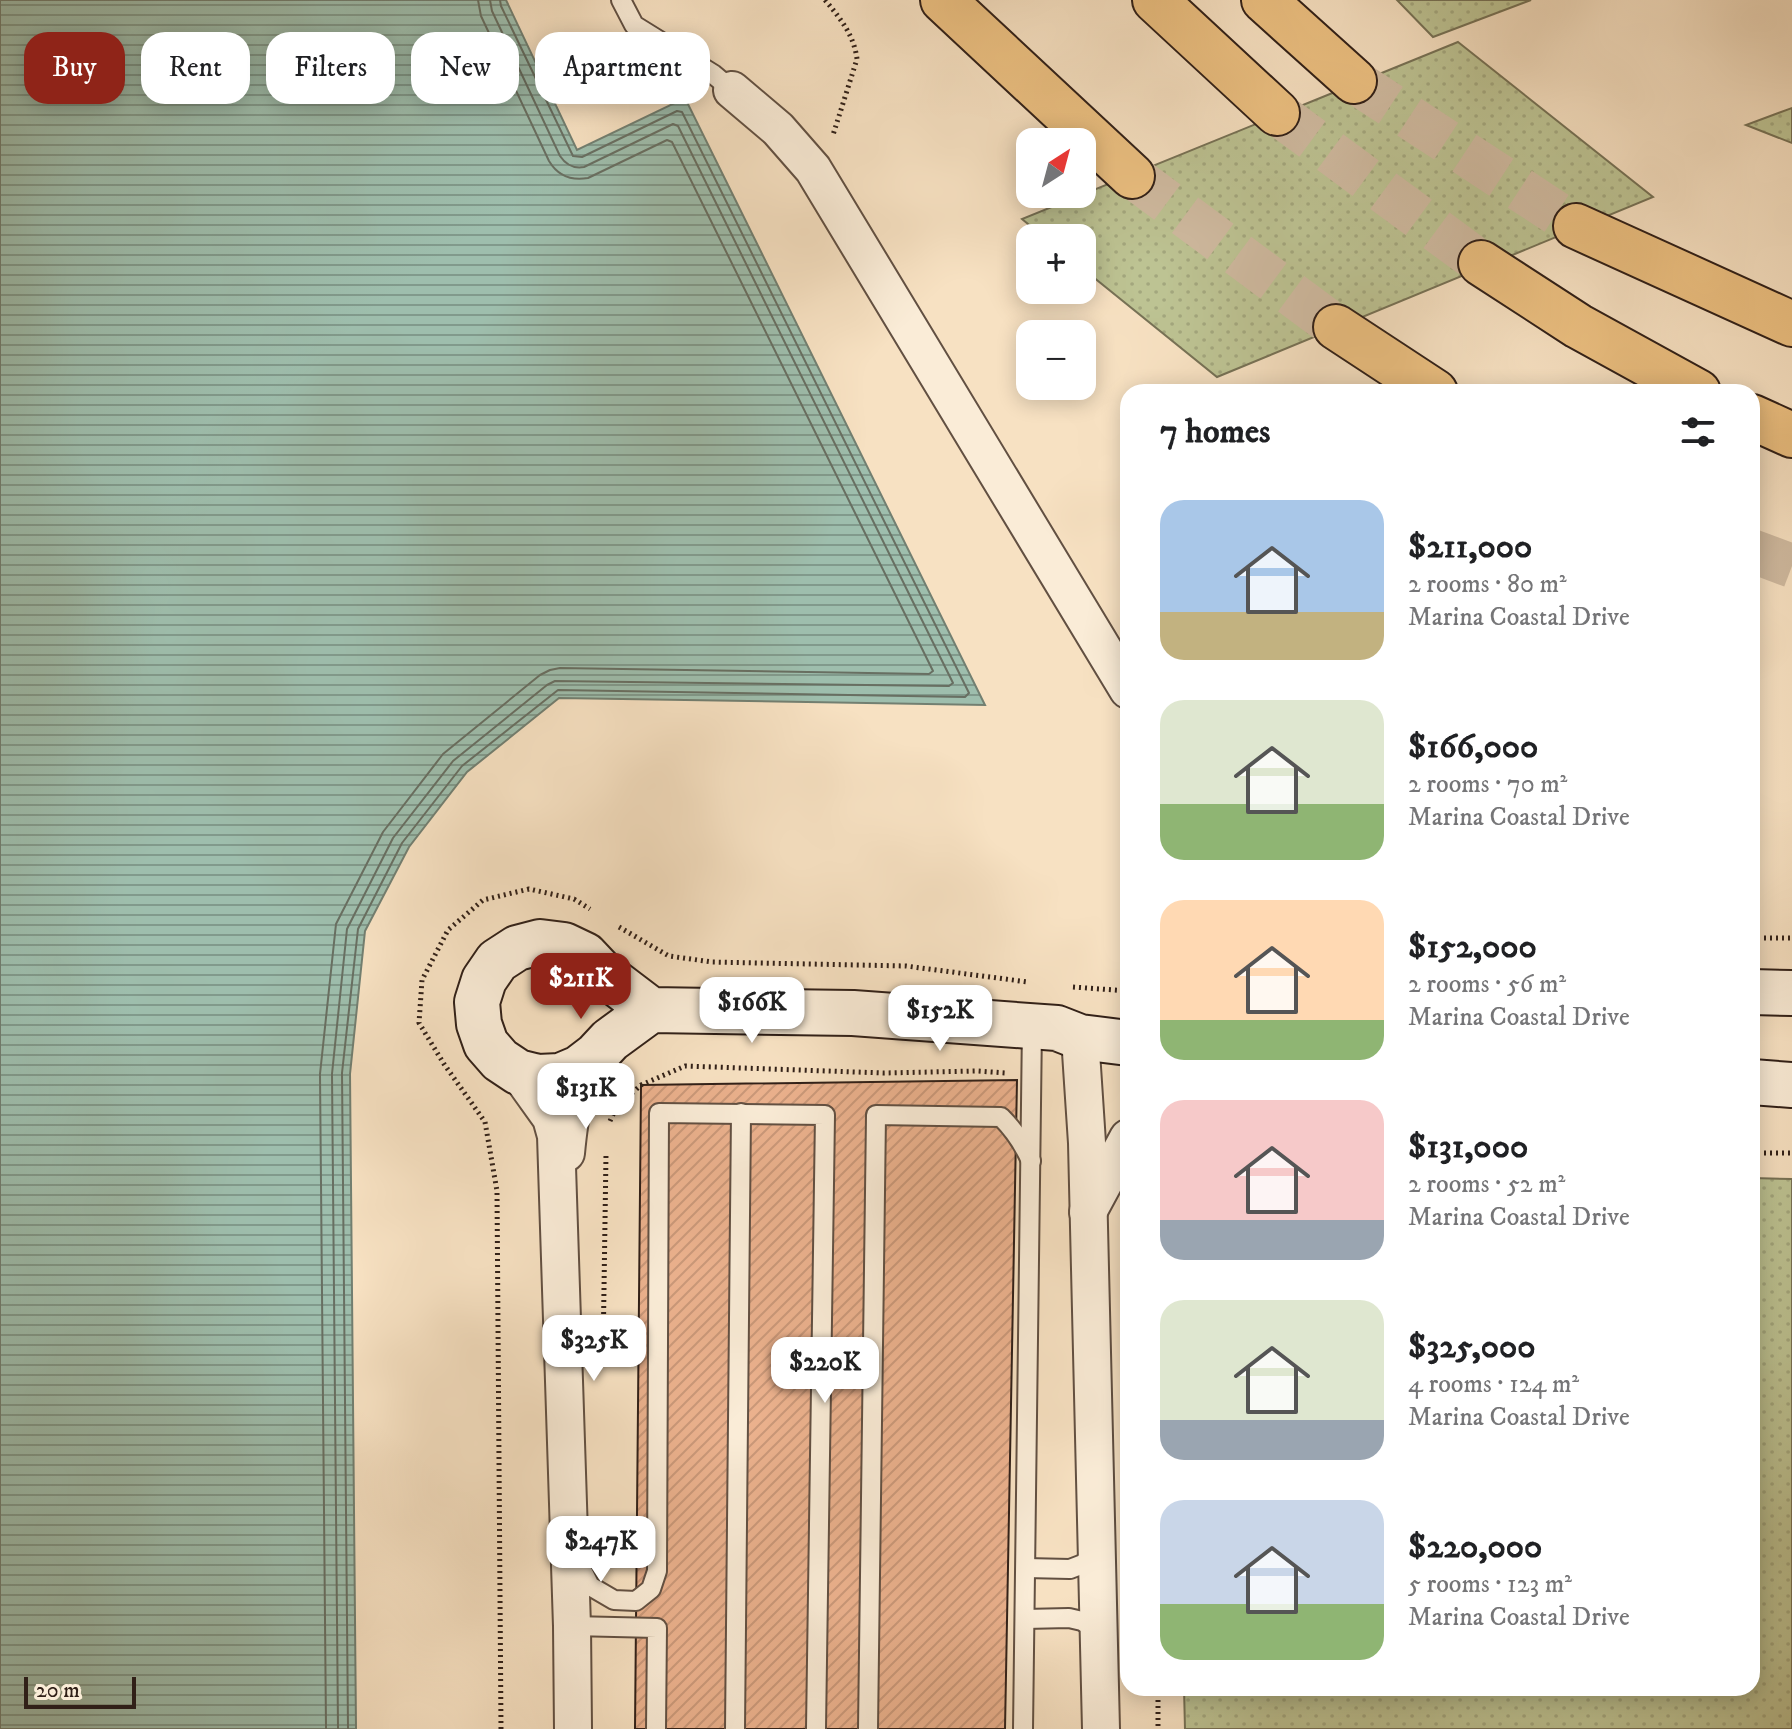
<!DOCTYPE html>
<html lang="en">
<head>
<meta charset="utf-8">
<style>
  :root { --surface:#fff; --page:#f6f6f6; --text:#202124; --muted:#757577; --accent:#8f2418 }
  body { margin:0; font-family:"IM FELL DW Pica",serif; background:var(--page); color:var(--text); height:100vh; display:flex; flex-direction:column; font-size:30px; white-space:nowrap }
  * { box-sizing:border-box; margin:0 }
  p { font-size:26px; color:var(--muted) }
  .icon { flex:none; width:44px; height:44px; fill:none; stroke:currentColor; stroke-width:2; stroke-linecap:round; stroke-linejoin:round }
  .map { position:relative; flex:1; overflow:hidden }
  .panel { position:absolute; left:1120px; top:384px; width:640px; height:1312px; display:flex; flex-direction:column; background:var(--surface); border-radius:24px; box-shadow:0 4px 20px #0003 }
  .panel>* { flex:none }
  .banner { position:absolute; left:24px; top:32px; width:760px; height:72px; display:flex; gap:16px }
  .needle { width:52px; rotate:36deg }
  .controls { position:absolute; left:1016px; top:128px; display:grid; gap:16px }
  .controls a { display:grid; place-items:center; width:80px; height:80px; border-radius:16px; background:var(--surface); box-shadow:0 4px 20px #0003; font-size:40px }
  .scale { position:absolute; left:24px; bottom:20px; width:112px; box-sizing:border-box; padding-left:8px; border:4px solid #312018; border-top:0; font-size:22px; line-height:28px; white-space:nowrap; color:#312018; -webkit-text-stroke:6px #faecd7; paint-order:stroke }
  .price { position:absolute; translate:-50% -68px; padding:0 18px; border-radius:16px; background:#fff; color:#222; font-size:26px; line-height:52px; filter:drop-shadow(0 2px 4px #0008) }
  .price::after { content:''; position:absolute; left:50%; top:48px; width:24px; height:18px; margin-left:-12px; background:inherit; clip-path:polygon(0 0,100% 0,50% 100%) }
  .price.selected { background:var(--accent); color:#fff }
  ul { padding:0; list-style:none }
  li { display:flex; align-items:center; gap:24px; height:200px; padding:0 40px }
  li span { display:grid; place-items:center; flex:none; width:224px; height:160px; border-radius:24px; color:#555 }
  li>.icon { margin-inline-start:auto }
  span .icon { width:96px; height:96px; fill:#fffc; stroke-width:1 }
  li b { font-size:34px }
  h2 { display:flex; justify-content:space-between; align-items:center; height:96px; padding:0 40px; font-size:34px }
  .chip { padding:0 28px; border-radius:24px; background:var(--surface); box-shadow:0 4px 20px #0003; font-size:28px; line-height:72px }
  .chip.selected { background:var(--accent); color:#fff }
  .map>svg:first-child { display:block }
  .green { fill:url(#green-dots); stroke:#777256; stroke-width:2 }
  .water { fill:url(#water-rules); stroke:#727f71; stroke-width:2 }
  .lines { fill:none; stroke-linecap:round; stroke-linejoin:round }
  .shore { stroke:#686f62; stroke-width:2 }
  .building { fill:url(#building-hatch); stroke:#312018; stroke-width:2 }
  .highway-tunnel { stroke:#cfbaa0; stroke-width:44; stroke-dasharray:44 22; stroke-linecap:butt }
  .lane-casing { stroke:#625042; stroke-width:22 }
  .street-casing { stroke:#625042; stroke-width:40 }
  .secondary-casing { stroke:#312018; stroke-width:48 }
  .highway-casing { stroke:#312018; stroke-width:48 }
  .path { stroke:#312018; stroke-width:5; stroke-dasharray:2 4; stroke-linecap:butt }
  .lane { stroke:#faecd7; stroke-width:18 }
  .street { stroke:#faecd7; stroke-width:36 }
  .secondary { stroke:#faecd7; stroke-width:44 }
  .highway { stroke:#ecc081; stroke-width:44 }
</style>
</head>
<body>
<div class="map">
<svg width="1792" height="1729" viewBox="0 0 1792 1729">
  <defs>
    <pattern id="green-dots" width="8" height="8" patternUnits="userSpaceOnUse" patternTransform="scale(2)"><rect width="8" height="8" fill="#bdc393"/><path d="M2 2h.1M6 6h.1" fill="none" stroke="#a3a77e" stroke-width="1.8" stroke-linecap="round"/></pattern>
    <pattern id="water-rules" width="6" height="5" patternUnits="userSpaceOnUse" patternTransform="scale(2)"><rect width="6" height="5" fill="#9ebead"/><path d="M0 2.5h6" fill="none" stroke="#819a8c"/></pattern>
    <pattern id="building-hatch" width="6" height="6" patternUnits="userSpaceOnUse" patternTransform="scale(2)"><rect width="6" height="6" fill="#ebb18d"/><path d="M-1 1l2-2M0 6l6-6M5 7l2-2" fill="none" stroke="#ca9879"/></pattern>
  </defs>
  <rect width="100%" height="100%" fill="#f7e1c2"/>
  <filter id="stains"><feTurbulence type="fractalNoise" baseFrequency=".0025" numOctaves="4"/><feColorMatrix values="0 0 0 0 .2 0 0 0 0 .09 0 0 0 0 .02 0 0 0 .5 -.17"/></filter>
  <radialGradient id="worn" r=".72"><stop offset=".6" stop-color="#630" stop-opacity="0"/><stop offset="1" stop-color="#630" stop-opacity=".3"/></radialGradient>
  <!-- green -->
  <g class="green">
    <polygon points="1397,0 1531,0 1433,37"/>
    <polygon points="1458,42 1653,197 1217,377 1082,268 1082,238 1045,238 1022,219"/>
    <polygon points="1792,108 1792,143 1746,125"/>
    <polygon points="1752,1178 1792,1179 1792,1729 1185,1729 1184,1688 1752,1688"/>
  </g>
  <!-- water -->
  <polygon class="water" points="0,0 506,0 577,150 685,98 985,705 559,698 467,772 409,847 365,931 350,1074 356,1729 0,1729"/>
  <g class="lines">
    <!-- shore -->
    <g class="shore">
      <path d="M326 1729 320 1074 336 924 383 832 443 754 540 675 550 670 560 668 929 674 933 671 672 142 667 140 588 178C571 181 558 176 549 161L481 16 478 0"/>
      <path d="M338 1729 332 1074 347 929 393 838 453 761 547 685 555 681 949 686 953 683 678 126 673 124 584 167C573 169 566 165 560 156L492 11 490 0"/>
      <polyline points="348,1729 342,1073 358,929 402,843 462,766 558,690 965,697 969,693 682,112 677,111 582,157 573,156 501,6 500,0"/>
    </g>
  </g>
  <!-- building -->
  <polygon class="building" points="1017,1080 1005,1729 635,1729 641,1085"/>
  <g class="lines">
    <!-- highway-tunnel -->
    <g class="highway-tunnel">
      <polyline points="1354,81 1576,226"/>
      <polyline points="1277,113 1481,263"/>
      <polyline points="1132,176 1336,327"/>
      <polyline points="1752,551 1792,566"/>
    </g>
    <defs>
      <g id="lane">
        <polyline points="621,0 634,25 713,74 732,90"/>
        <polyline points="578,1562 590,1586 614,1600 636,1601 651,1589 657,1571 659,1113 825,1115 816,1729"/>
        <polyline points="1026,1568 1070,1569 1083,1564 1096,1550"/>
        <polyline points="1025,1619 1069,1618 1082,1621 1099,1632"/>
        <polyline points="572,1626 657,1628 656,1729"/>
        <polyline points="735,1729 741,1113"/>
        <path d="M868 1729 876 1115 1001 1117C1015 1131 1023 1143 1031 1161"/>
        <polyline points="1023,1729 1032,1026"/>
      </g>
      <g id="street">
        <polyline points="732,90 778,129 813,169 1128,690"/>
        <polyline points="1080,1037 1087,1143 1101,1729"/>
        <polyline points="518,1072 551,1118 556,1136 572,1626 573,1729"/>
        <path d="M566 1153C570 1110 573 1092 596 1055"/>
        <polyline points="1088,1212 1128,1138"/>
      </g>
      <g id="secondary">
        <polyline points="1752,992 1792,993"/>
        <polyline points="651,1010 601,972 585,955 564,945 540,942 517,948 497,961 484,980 477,1002 479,1024 486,1044 500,1060 518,1072 538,1077 560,1076 579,1068 596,1055 610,1040 651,1010 853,1013 1057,1028 1080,1037 1128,1043"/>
        <polyline points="1752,1082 1792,1085"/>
      </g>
      <g id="highway">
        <polyline points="943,0 1132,176"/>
        <polyline points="1155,0 1277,113"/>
        <polyline points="1264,0 1354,81"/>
        <polyline points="1576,226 1792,324"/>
        <polyline points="1481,263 1578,326 1698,392"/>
        <polyline points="1336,327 1435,392"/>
        <polyline points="1752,417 1792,435"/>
      </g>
    </defs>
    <!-- lane casing -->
    <use href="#lane" class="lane-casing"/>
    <!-- street casing -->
    <use href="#street" class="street-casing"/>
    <!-- secondary casing -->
    <use href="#secondary" class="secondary-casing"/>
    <!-- highway casing -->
    <use href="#highway" class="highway-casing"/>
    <!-- path -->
    <g class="path">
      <path d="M825 0C840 18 854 35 857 59L833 135"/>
      <polyline points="619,927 669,956 712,962 906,966 1028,982"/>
      <polyline points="1752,938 1792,938"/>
      <polyline points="1073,987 1128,991"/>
      <polyline points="610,1121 616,1108 641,1085 685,1066 884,1073 977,1071 1006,1073"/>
      <polyline points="1752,1153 1792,1153"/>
      <polyline points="603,1356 606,1154"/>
      <polyline points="1158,1688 1158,1729"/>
      <polyline points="501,1729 497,1191 485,1122 444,1064 419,1023 422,980 448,930 483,900 529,889 574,899 590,909"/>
    </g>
    <!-- lane -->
    <use href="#lane" class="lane"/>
    <!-- street -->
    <use href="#street" class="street"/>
    <!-- secondary -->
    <use href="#secondary" class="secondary"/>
    <!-- highway -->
    <use href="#highway" class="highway"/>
  </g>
  <rect width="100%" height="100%" filter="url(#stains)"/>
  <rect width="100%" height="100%" fill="url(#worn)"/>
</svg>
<div class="controls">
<a><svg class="needle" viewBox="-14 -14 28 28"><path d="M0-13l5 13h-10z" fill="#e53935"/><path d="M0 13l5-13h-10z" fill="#757577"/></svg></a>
<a>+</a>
<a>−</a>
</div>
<div class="scale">20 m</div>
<b class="price selected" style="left:581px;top:1021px">$211K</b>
<b class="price" style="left:752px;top:1045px">$166K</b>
<b class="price" style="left:940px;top:1053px">$152K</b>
<b class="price" style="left:586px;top:1131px">$131K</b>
<b class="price" style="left:594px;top:1383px">$325K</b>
<b class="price" style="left:825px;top:1405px">$220K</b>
<b class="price" style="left:601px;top:1584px">$247K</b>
<div class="banner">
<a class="chip selected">Buy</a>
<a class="chip">Rent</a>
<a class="chip">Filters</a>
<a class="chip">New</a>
<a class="chip">Apartment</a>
</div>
<section class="panel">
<h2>7 homes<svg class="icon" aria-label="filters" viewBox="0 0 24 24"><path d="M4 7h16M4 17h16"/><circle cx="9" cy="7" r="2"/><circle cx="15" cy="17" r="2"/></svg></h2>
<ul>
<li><span style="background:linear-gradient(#a9c7e8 70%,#c2b280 0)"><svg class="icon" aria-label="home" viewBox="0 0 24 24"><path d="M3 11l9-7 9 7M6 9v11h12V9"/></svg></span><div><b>$211,000</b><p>2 rooms · 80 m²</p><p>Marina Coastal Drive</p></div></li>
<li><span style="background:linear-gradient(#dfe7d0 65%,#8fb573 0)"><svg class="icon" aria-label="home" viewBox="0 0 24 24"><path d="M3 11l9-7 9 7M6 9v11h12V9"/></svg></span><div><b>$166,000</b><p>2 rooms · 70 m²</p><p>Marina Coastal Drive</p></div></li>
<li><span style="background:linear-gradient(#ffd9b3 75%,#8fb573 0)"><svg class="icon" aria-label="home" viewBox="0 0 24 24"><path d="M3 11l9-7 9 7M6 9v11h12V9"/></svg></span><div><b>$152,000</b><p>2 rooms · 56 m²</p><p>Marina Coastal Drive</p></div></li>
<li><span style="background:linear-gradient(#f6c9c9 75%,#9aa5b1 0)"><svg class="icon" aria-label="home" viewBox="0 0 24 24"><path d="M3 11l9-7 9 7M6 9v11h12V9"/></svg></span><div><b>$131,000</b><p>2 rooms · 52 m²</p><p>Marina Coastal Drive</p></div></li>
<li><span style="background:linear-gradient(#dfe7d0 75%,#9aa5b1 0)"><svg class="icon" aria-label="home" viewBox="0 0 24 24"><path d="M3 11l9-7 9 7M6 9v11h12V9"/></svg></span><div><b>$325,000</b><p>4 rooms · 124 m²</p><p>Marina Coastal Drive</p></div></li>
<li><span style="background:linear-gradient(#c9d6e8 65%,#8fb573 0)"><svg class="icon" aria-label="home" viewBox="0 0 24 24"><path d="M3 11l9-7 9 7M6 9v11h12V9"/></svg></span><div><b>$220,000</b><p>5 rooms · 123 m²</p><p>Marina Coastal Drive</p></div></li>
</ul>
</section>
</div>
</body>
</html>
